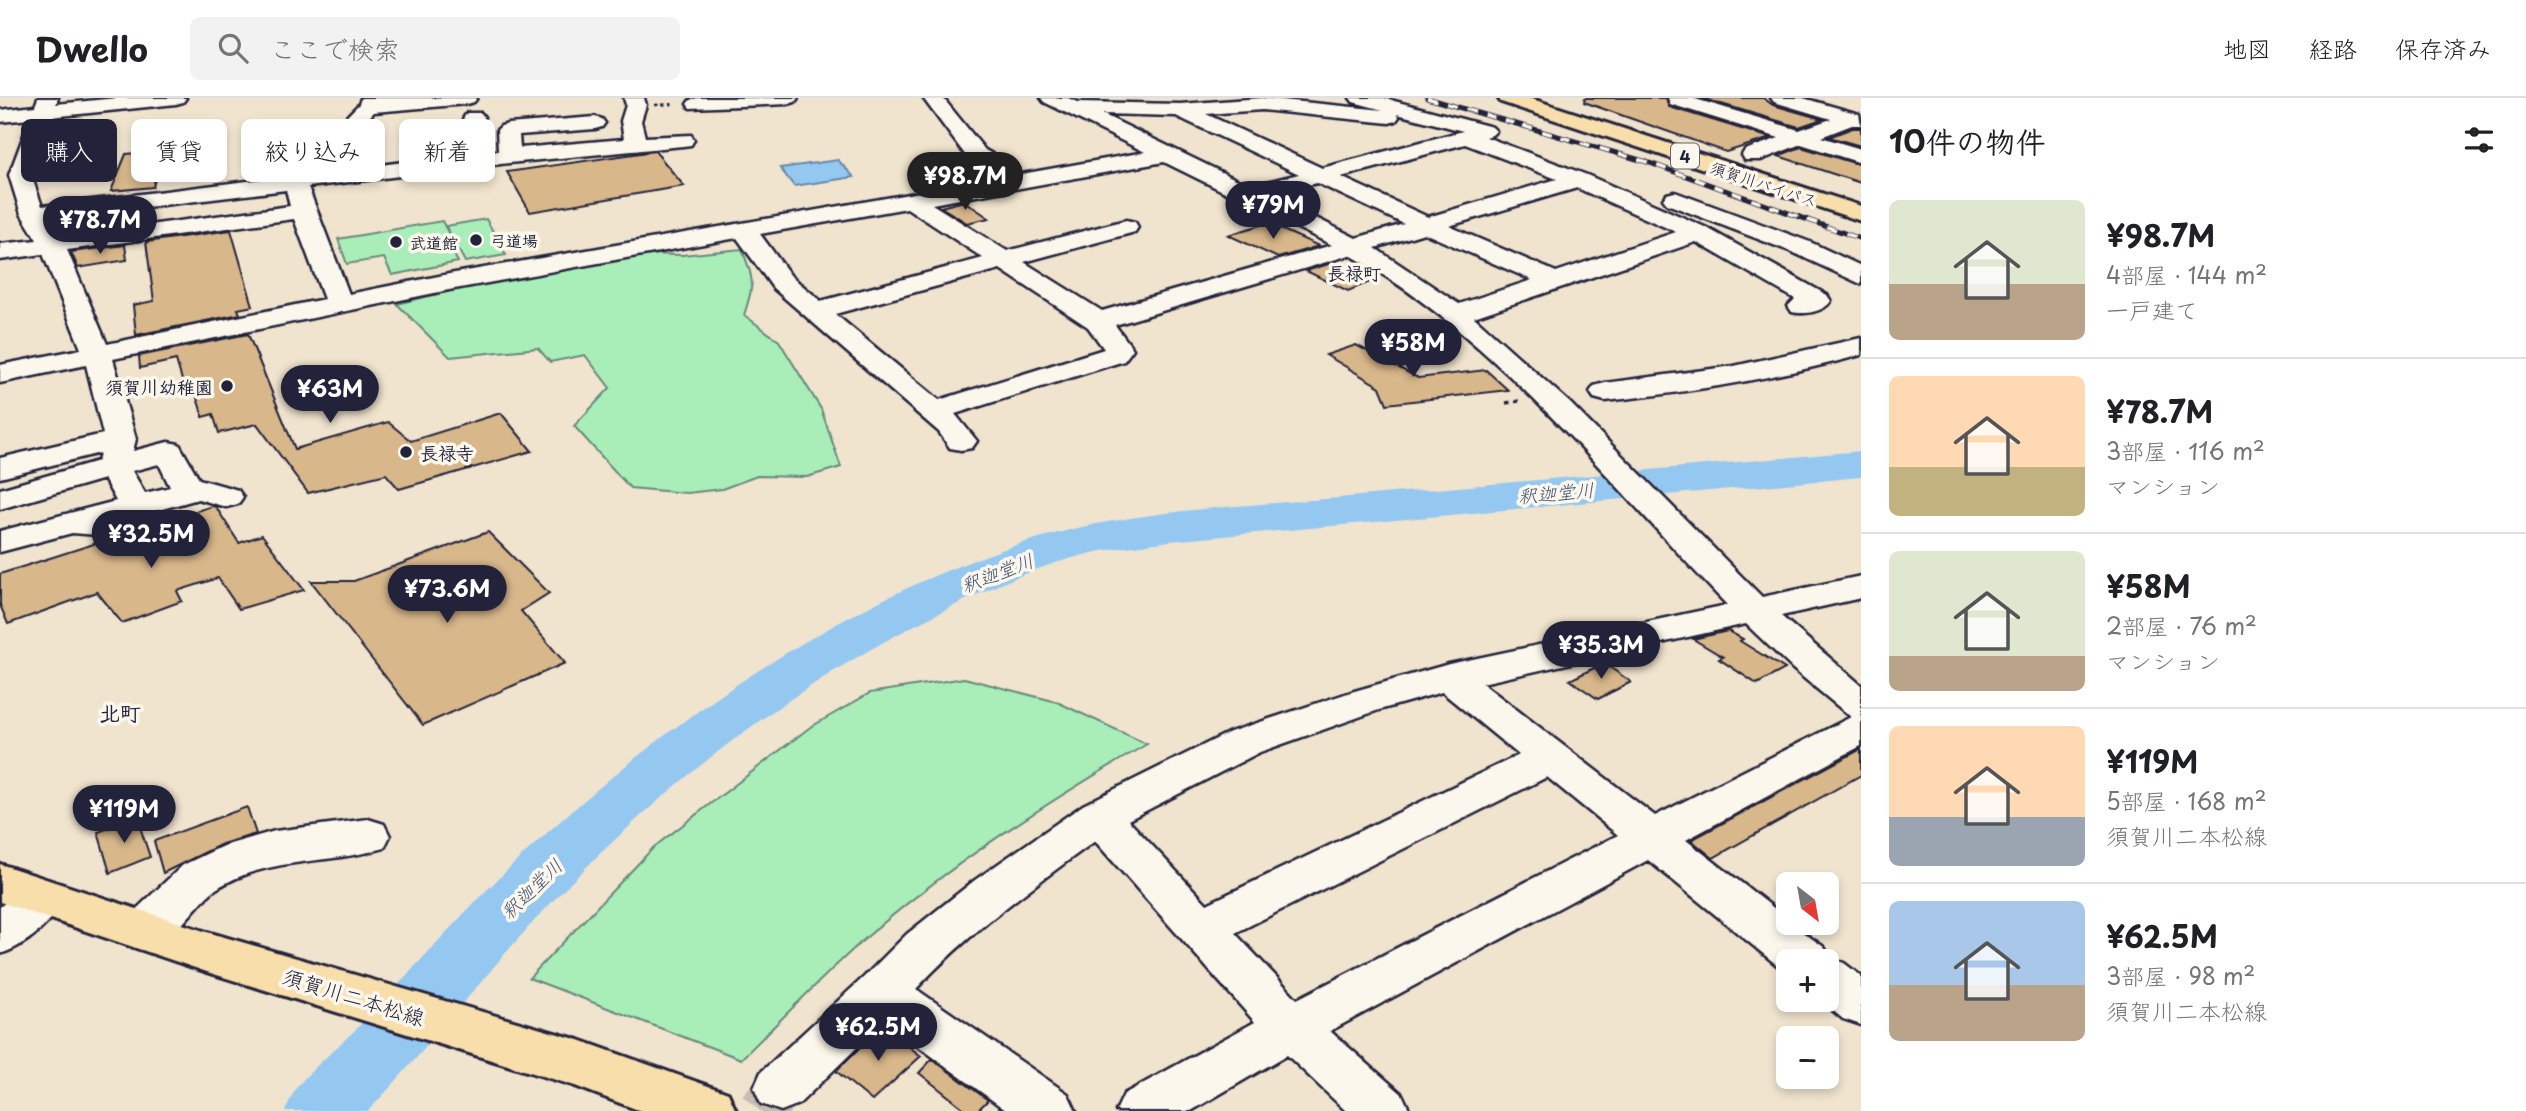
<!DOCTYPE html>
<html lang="ja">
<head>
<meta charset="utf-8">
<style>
  :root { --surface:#fff; --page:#f2f2f2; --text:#202124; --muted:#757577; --line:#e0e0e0; --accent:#22223b }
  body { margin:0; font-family:"Playpen Sans","Klee One",sans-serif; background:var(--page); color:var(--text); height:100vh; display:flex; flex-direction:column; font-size:26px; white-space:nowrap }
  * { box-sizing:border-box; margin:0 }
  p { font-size:23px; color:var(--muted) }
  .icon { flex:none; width:38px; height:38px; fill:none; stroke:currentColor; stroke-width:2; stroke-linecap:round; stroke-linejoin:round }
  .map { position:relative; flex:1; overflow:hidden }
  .panel { display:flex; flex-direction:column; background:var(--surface); width:665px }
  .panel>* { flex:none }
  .guide { position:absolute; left:21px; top:21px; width:665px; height:63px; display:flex; gap:14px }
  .needle { width:46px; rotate:149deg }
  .fabs { position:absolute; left:1776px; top:774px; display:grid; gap:14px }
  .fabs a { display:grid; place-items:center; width:63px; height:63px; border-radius:10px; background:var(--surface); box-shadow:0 4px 10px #0003; font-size:35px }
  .price { position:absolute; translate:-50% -60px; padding:0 16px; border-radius:24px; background:var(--accent); color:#fff; font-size:23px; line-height:46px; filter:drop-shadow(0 2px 4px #0008) }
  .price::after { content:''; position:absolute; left:50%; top:42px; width:21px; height:16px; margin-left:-10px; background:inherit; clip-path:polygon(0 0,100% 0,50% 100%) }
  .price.current { background:#222; color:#fff }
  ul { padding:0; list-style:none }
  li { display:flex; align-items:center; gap:21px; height:175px; padding:0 28px }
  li+li { border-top:2px solid var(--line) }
  li span { display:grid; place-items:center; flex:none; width:196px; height:140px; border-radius:10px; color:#555 }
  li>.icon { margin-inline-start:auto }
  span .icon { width:84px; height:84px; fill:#fffc; stroke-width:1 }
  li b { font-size:30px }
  h2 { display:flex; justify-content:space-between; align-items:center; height:84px; padding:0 28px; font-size:30px }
  .tag { padding:0 24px; border-radius:10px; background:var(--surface); box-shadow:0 4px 10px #0003; font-size:24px; line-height:63px }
  .tag.current { background:var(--accent); color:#fff }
  header { display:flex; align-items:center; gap:42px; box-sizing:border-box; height:98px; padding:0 35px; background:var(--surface); border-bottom:2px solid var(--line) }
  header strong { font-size:33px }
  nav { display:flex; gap:38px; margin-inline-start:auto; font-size:24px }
  .search { width:490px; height:63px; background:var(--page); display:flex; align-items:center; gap:18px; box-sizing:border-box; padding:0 24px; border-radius:10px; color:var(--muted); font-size:26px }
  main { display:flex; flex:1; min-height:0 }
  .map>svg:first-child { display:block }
  .green { fill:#a9eeb9; stroke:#66887a; stroke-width:2 }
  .water { fill:#94c8f1; stroke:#6686a8; stroke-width:2 }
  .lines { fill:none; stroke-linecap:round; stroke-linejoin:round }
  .river { fill:#94c8f1; fill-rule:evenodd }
  .building { fill:#d8b78b; stroke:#22223b; stroke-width:2 }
  .minor-tunnel { stroke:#c7bdb1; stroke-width:47; stroke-dasharray:47 24; stroke-linecap:butt }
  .minor-casing { stroke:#22223b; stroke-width:5 }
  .major-casing { stroke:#22223b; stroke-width:6 }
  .highway-casing { stroke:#22223b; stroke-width:6 }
  .path-far1 { stroke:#22223b; stroke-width:2.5; stroke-dasharray:3.5 3.5; stroke-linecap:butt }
  .path { stroke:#22223b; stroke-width:3.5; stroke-dasharray:4.5 4.5; stroke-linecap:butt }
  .minor { fill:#fbf7ec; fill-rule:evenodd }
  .major { fill:#f8deab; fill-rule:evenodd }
  .highway { fill:#f8deab; fill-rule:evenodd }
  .rail-casing { stroke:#22223b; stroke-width:5 }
  .rail { stroke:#fbf7ec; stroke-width:3.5; stroke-dasharray:10; stroke-linecap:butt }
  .poi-dot { fill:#22223b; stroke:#fbf7ec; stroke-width:2.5 }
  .labels { text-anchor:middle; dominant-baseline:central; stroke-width:7; stroke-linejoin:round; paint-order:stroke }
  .shield { fill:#fbf7ec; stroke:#636270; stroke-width:2 }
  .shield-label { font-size:16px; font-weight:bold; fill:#22223b }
  .far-street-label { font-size:16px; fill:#22223b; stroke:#fbf7ec }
  .far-poi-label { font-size:16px; font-weight:bold; fill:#22223b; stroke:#fbf7ec; text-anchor:start }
  .far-quarter-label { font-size:18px; font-weight:bold; fill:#22223b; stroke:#fbf7ec }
  .poi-label { font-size:18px; font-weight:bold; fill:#22223b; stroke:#fbf7ec; text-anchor:end }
  .water-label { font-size:19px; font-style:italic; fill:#445472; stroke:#fbf7ec }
  .quarter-label { font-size:21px; font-weight:bold; fill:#22223b; stroke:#fbf7ec }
  .near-street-label { font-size:21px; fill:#22223b; stroke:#fbf7ec }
</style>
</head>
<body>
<header>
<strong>Dwello</strong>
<div class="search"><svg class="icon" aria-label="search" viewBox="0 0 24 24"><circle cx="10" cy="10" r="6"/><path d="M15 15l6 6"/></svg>ここで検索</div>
<nav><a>地図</a><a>経路</a><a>保存済み</a></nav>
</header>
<main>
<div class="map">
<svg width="1861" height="1013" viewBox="0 0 1861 1013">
  <rect width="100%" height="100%" fill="#f0e4cf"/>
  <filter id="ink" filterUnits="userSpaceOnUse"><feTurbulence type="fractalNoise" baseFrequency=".0143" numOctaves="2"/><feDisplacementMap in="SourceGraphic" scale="14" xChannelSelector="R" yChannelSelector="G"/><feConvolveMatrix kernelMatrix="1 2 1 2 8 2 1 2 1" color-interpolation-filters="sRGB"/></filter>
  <g filter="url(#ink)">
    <!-- green -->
    <g class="green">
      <polygon points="486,121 506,157 465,164 456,147 449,148 458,164 392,177 384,160 347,166 338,141 442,123 450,138 446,128"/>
      <path d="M742 151C754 183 755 184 744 217L779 243 821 311 841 369 807 379 757 378 722 391 687 395 630 390 574 328 610 290 585 257 550 264 538 250 450 259 397 206 470 188 644 156 682 157Z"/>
      <path d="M964 580 1057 604 1147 646C1046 705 947 768 859 846 818 883 780 923 741 961L529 880 654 749 809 630 870 595Z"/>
    </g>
    <!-- water -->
    <polygon class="water" points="838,62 854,79 794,88 780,70"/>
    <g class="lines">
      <!-- river -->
      <path class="river" d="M1861 353V379L1170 443C1139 448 1106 450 1076 459 1028 472 983 493 939 515 786 590 651 697 536 821 478 884 427 952 368 1013H285C289 1005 292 996 297 989 315 967 341 947 361 926 401 885 438 842 478 801 627 650 833 500 1039 440 1142 410 1253 408 1360 398 1527 383 1694 368 1861 353Z"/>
    </g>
    <!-- building -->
    <g class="building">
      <polygon points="1585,0 1666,0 1669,9 1771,40 1726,54 1584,4"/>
      <polygon points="1701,0 1763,0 1773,7 1822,21 1799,29"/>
      <polygon points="1852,30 1861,30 1861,48 1829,39"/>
      <polygon points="1801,49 1861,67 1861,85 1778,58"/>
      <polygon points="162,53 153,89 111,93 126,56"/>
      <polygon points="655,53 684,88 530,114 507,74"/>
      <polygon points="964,103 989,120 967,125 941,109"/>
      <polygon points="1267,125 1319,148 1278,160 1228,137"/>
      <polygon points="231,132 253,208 238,211 240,216 136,237 133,207 154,203 146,144"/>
      <polygon points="125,147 127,162 78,170 71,154"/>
      <polygon points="1335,164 1375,182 1348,193 1306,173"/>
      <polygon points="248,236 295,351 388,324 411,343 501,315 532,353 399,391 386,376 308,395 257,326 219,335 213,316 203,319 194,290 185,292 176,262 140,270 139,258"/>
      <polygon points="1356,247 1418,280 1486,272 1508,292 1387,306 1380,289 1326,257"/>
      <polygon points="212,408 216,409 239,445 262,437 304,492 239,511 218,480 177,493 182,503 122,525 97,494 8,526 0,507 0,476"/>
      <polygon points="488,434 549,495 521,513 565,565 423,627 311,483 354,483"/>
      <polygon points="1728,533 1743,541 1740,543 1785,571 1757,586 1719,561 1723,559 1693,541"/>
      <polygon points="1604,565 1631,584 1598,601 1570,582"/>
      <polygon points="1861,651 1861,677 1713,760 1691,742"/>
      <polygon points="247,709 256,736 222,746 163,775 154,743"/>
      <polygon points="137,720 150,759 110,775 98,734"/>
      <polygon points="883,928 921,958 872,1003 836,973"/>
      <polygon points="932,961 988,1002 977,1013 967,1013 919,975"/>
    </g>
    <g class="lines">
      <!-- minor-tunnel -->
      <polyline class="minor-tunnel" points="760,1013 780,990"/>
      <defs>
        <g id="minor">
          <path d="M38 0H58L56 6 117 0H186L183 4 176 6 51 19 31 77 42 108 288 78 359 6 361 0H477L474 4 467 6 374 14 316 75 452 58 464 19 467 15H481L484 19 474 56 498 53 497 32 501 28 508 26 595 19 602 21 605 25 602 29 595 31 519 37 520 50 624 41 621 23 626 7 624 0H644L646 7 641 23 645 39 691 37 694 42 691 47 683 48 509 65 308 89 349 196 449 176 978 84 972 78 975 73 985 71 969 62 923 0H943L985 52 1015 69 1018 74 1016 77 1145 54 1044 4 1041 0H1068L1078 4 1180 6 1262 0 1383 12 1353 4 1350 0H1383L1492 29 1496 33 1492 37 1486 39 1587 77 1707 130 1827 197 1831 203C1824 214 1804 217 1792 214L1788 208 1795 201 1696 144 1474 219 1570 305 1762 499 1861 478V500L1781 518 1861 587V648L1686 742 1788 821V824L1824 849 1830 860 1844 865 1861 878V927L1843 921 1819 901H1827V863H1788V876L1648 762 1330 933 1402 996 1410 1013H1346L1287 957 1191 1013H1116L1124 996 1255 924 1095 743C1032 789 969 834 916 891L1068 996 1076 1013H1007L884 923 799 1006 781 1013 761 1006 754 990 761 974 864 879 907 836 975 782 1083 707 1230 634 1351 594 1449 566 1727 507C1614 390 1494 236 1350 157L1115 227 1133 251 1124 263 955 316 977 343 972 350 961 352 950 350 939 334 773 190 737 140 449 192 113 261 136 341 133 353 168 344 179 346 199 381 238 392 243 399 238 406 226 409 198 401 148 415 133 426 118 433 98 437 72 435 0 454V433L116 403 104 381 0 411V391L98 363 100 355 0 380V360L103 336 86 267 0 285V267L81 251 43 156 0 162V146L37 142 21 116 9 77 30 21 0 24V12L35 8ZM1262 12 1389 25 1396 23 1399 19 1397 16 1463 33 1322 70 1206 16ZM1102 16 1176 18 1299 76 1250 88ZM1465 46 1557 81 1428 119 1341 79ZM1164 64 1332 147 1102 213 1024 164 1135 134 1138 129 1135 124 1126 122 1007 153 932 106ZM1317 85 1404 126 1356 140 1270 97ZM1577 90 1676 134 1556 174 1449 128ZM286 92 290 108 60 139 48 121ZM907 110 983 160 821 203 791 178 760 136ZM294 121 324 201 107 246 67 152ZM1424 135 1532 182 1459 206 1375 150ZM1000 171 1088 229 1104 251 939 302 835 216ZM159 366 170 389 145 395 132 373ZM1746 526 1793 571 1851 619 1655 718 1482 585ZM1442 594 1519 657 1207 806 1128 722 1260 654 1379 612ZM1547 679 1618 737 1297 901 1235 835Z"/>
          <polygon points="697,0 798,0 795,4 788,6 690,10 687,6 690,2"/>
          <polygon points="1668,0 1692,0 1799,32 1831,21 1774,4 1771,0 1803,0 1859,16 1861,27 1852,27 1821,39 1861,51 1861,65 1801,46 1761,62 1745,62 1742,57 1745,52 1779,40 1670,6"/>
          <polygon points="1675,94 1810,144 1861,168 1861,186 1792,154 1667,106 1663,101 1667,96"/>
          <path d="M1861 240V257C1777 280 1692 294 1605 303L1594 300 1590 294 1594 288 1605 285 1734 268Z"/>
          <path d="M368 721 384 726 390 738 384 750C328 767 267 758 216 791 196 804 168 854 143 852 138 851 132 848 127 846L120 833 127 820 183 767 223 748 275 733Z"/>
          <path d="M42 782 58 787 65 800C53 824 26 848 0 856V809L26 787Z"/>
        </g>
        <polygon id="major" points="0,766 207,834 579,942 728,995 736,1013 641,1013 575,988 207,874 0,804"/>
        <polygon id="highway" points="1498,0 1529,0 1861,108 1861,123 1501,4"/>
      </defs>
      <!-- minor casing -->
      <use href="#minor" class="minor-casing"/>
      <!-- major casing -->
      <use href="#major" class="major-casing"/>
      <!-- highway casing -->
      <use href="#highway" class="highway-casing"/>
      <!-- path-far1 -->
      <polyline class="path-far1" points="655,7 675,6"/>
      <!-- path -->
      <polyline class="path" points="1506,305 1519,303"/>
      <!-- minor -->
      <use href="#minor" class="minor"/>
      <!-- major -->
      <use href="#major" class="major"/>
      <!-- highway -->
      <use href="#highway" class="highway"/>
      <defs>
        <polyline id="rail" points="1427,0 1647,64 1861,141"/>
      </defs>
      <!-- rail casing -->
      <use href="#rail" class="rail-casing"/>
      <!-- rail -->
      <use href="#rail" class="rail"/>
    </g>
  </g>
  <!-- markers -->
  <g class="poi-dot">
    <circle cx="476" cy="142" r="7"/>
    <circle cx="396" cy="144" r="7"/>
    <circle cx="227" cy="288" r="7"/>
    <circle cx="406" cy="354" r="7"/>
  </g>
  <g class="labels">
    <!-- shield labels -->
    <rect class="shield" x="1671" y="45.5" width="28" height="25" rx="5"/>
    <g class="shield-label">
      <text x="1685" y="58">4</text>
    </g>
    <!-- far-street labels -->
    <g class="far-street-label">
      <text transform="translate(1764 85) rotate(18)">須賀川バイパス</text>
    </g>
    <!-- far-poi labels -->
    <g class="far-poi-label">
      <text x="490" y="142">弓道場</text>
      <text x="410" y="144">武道館</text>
    </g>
    <!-- far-quarter labels -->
    <g class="far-quarter-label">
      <text x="1354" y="174">長禄町</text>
    </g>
    <!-- poi labels -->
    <g class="poi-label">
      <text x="213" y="288">須賀川幼稚園</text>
      <text x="420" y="354" text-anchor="start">長禄寺</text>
    </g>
    <!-- water labels -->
    <g class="water-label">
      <text transform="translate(1556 394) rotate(-5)">釈迦堂川</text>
      <text transform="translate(997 474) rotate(-21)">釈迦堂川</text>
      <text transform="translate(531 790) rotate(-44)">釈迦堂川</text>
    </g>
    <!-- quarter labels -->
    <g class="quarter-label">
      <text x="120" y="614">北町</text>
    </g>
    <!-- near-street labels -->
    <g class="near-street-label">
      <text transform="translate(354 898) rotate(17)">須賀川二本松線</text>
    </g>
  </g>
</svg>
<div class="fabs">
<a><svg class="needle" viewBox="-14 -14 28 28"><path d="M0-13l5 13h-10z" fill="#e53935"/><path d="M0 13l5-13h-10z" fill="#757577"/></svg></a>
<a>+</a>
<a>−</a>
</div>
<b class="price current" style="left:965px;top:114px">¥98.7M</b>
<b class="price" style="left:1273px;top:143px">¥79M</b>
<b class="price" style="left:100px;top:158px">¥78.7M</b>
<b class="price" style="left:1413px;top:281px">¥58M</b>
<b class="price" style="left:330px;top:327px">¥63M</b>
<b class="price" style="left:151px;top:472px">¥32.5M</b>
<b class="price" style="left:447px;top:527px">¥73.6M</b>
<b class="price" style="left:1601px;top:583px">¥35.3M</b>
<b class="price" style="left:124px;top:747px">¥119M</b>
<b class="price" style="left:878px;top:965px">¥62.5M</b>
<div class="guide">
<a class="tag current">購入</a>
<a class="tag">賃貸</a>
<a class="tag">絞り込み</a>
<a class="tag">新着</a>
</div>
</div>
<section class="panel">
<h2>10件の物件<svg class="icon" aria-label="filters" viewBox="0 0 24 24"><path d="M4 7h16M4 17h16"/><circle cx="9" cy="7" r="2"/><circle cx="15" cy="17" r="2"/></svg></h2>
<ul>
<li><span style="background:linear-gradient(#dfe7d0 60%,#b9a48a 0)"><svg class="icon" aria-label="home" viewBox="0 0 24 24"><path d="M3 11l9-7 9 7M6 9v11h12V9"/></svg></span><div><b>¥98.7M</b><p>4部屋 · 144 m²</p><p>一戸建て</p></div></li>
<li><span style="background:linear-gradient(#ffd9b3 65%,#c2b280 0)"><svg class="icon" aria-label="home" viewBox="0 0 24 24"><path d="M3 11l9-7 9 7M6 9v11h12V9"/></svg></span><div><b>¥78.7M</b><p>3部屋 · 116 m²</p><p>マンション</p></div></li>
<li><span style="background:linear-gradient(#dfe7d0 75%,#b9a48a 0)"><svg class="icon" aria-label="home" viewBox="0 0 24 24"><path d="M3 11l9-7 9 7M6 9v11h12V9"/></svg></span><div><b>¥58M</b><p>2部屋 · 76 m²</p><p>マンション</p></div></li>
<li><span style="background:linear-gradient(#ffd9b3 65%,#9aa5b1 0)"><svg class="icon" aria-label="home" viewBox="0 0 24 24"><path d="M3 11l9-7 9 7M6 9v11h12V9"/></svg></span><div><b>¥119M</b><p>5部屋 · 168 m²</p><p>須賀川二本松線</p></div></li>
<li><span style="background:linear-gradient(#a9c7e8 60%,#b9a48a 0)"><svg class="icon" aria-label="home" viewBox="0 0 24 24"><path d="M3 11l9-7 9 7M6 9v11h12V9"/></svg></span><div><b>¥62.5M</b><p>3部屋 · 98 m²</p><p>須賀川二本松線</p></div></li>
</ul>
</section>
</main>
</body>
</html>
